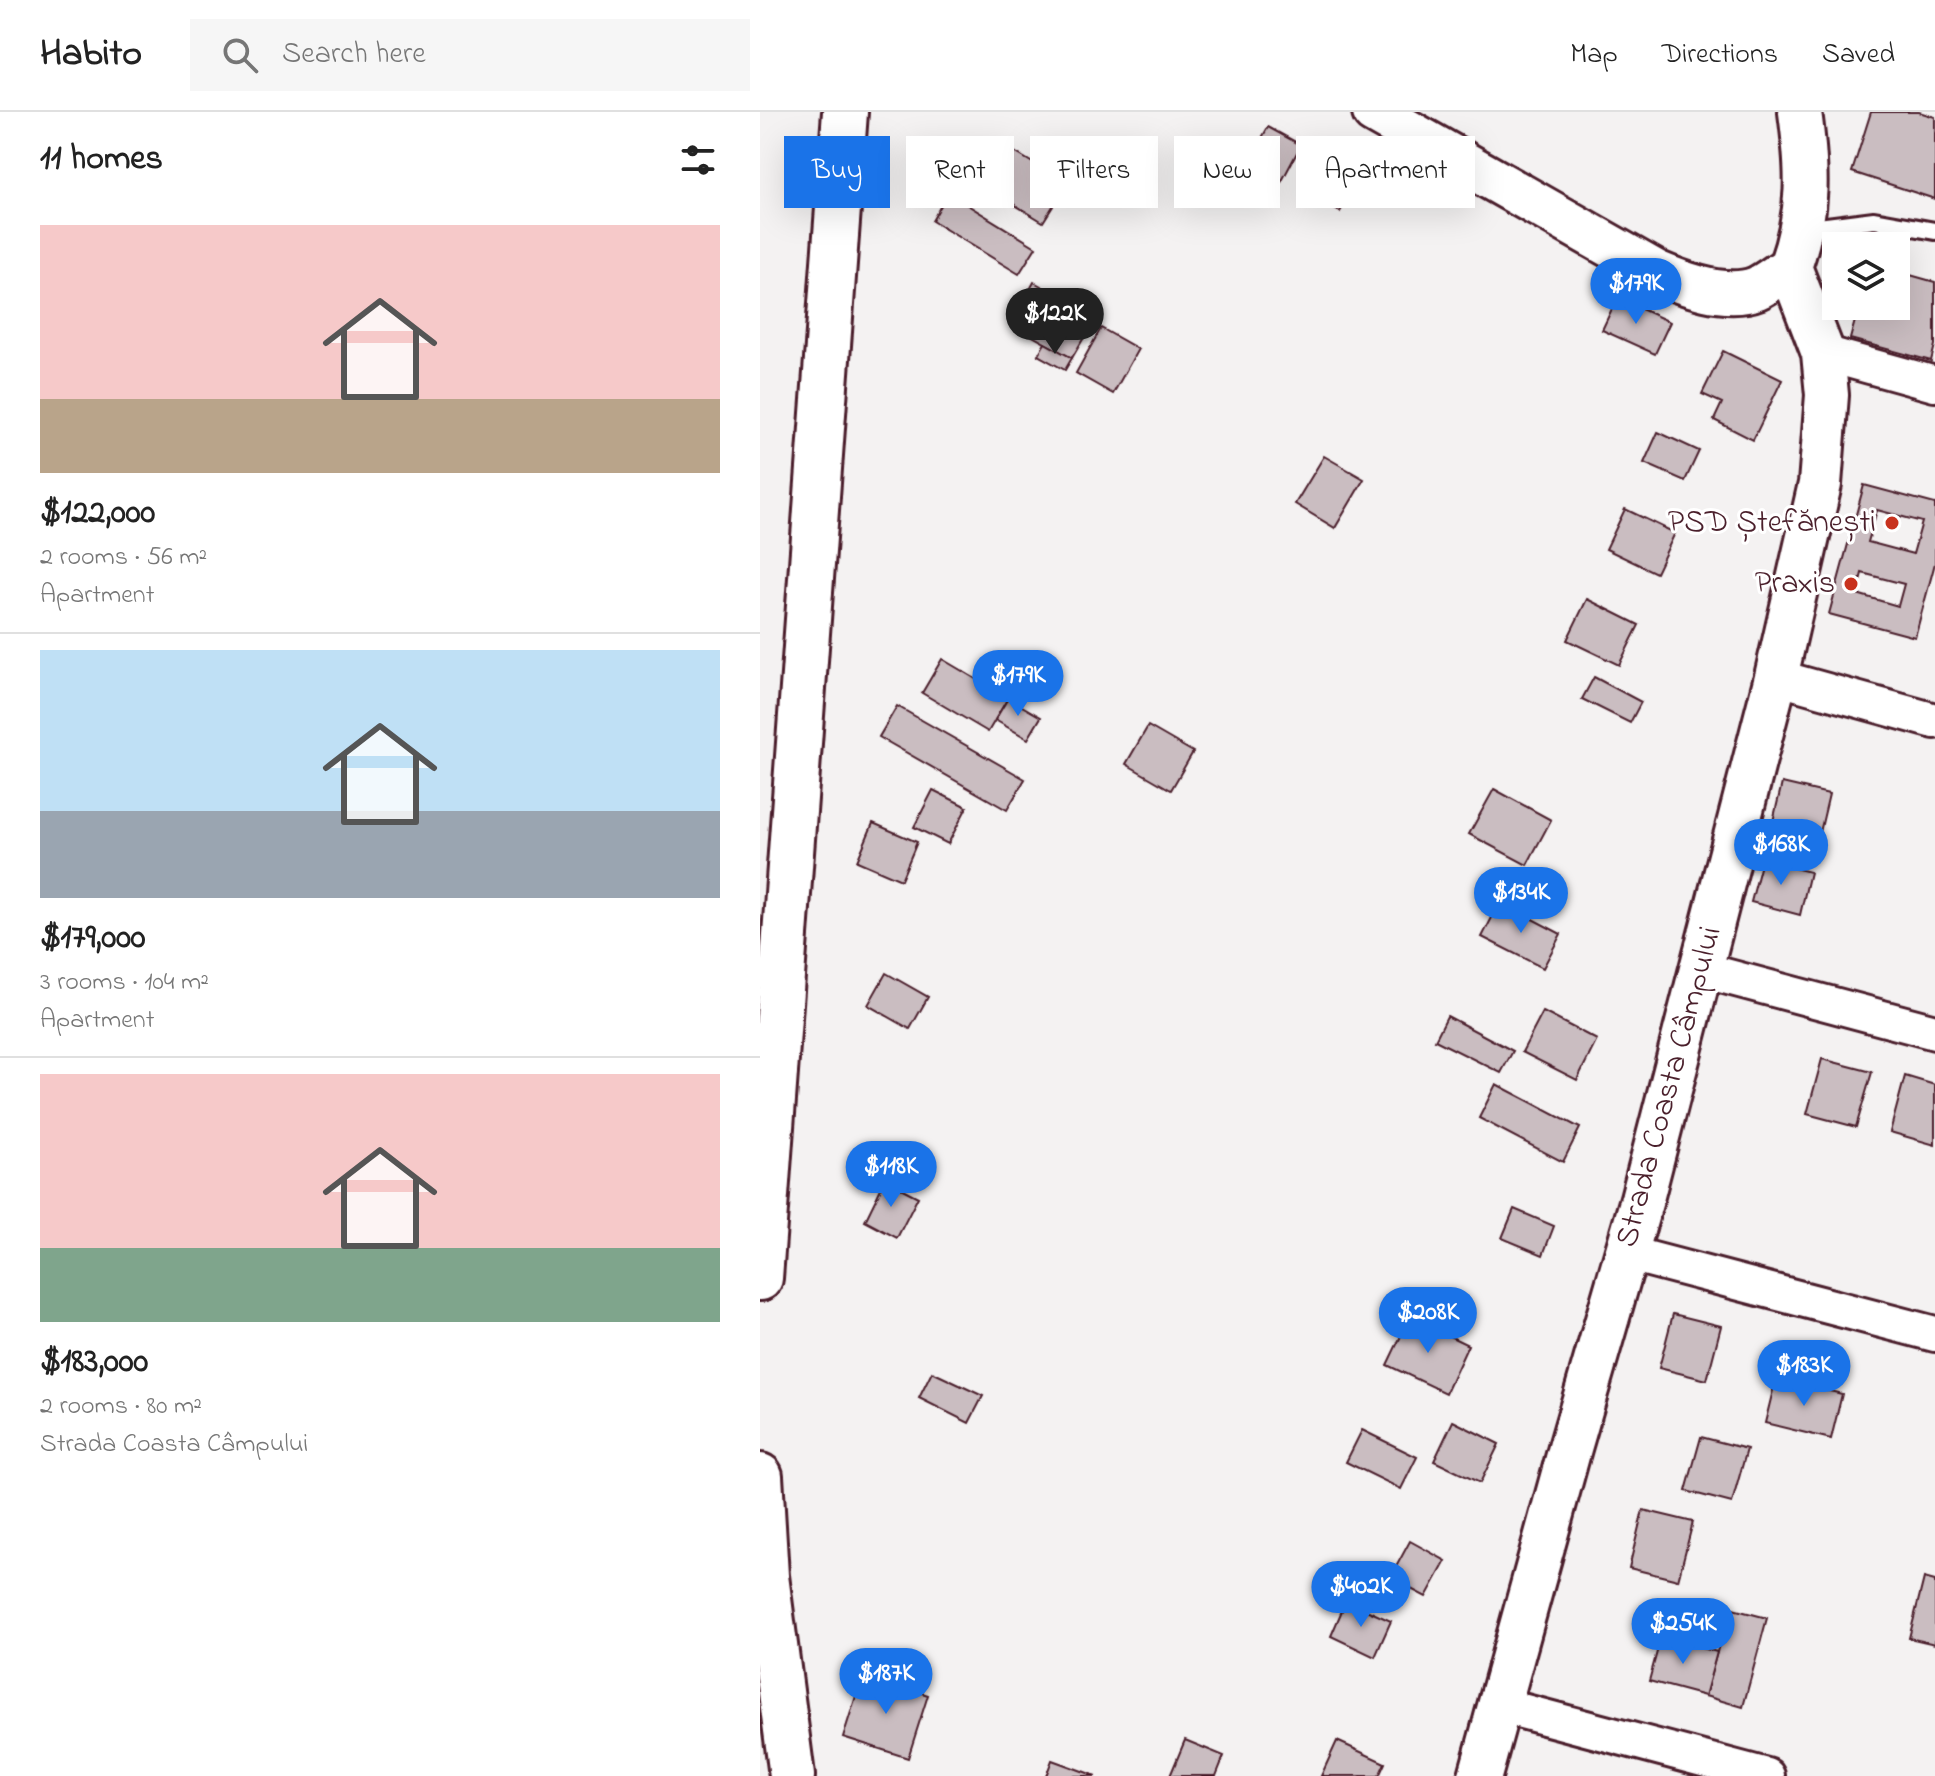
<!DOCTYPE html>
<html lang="en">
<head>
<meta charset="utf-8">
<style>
  :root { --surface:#fff; --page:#f6f6f6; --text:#222; --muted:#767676; --line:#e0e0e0; --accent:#1a73e8 }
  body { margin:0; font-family:"Indie Flower",sans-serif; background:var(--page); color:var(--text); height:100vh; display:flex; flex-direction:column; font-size:30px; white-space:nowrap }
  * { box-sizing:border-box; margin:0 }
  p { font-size:26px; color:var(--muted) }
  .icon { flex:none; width:44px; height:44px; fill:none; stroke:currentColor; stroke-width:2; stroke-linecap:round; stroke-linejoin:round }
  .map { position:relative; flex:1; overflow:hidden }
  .sheet { display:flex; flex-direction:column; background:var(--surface); width:760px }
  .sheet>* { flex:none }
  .top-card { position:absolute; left:24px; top:24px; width:760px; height:72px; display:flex; gap:16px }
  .fabs { position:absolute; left:1062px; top:120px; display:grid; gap:16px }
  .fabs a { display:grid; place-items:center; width:88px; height:88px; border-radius:0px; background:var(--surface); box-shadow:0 8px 32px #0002; font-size:40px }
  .price { position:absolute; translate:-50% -68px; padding:0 18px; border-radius:28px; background:var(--accent); color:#fff; font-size:26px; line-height:52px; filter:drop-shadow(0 2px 4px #0008) }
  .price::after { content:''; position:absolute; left:50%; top:48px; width:24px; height:18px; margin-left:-12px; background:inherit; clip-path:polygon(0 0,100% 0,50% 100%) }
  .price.selected { background:#222; color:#fff }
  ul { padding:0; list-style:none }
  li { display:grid; align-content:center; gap:16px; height:424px; padding:0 40px }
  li+li { border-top:2px solid var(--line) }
  li span { display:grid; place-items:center; height:248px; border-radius:0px; color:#555 }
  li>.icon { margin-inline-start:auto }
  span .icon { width:144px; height:144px; fill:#fffc; stroke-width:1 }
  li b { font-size:34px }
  h2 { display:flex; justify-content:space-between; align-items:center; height:96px; padding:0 40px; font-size:34px }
  .tag { padding:0 28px; border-radius:0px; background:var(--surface); box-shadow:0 8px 32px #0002; font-size:28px; line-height:72px }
  .tag.selected { background:var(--accent); color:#fff }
  header { display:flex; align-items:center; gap:48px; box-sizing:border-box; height:112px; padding:0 40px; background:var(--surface); border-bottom:2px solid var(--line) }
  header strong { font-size:38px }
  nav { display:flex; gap:44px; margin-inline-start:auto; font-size:28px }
  .search { width:560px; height:72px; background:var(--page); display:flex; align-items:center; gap:20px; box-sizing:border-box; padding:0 28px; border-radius:0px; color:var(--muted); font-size:30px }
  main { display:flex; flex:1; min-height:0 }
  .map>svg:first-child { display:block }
  .building { fill:#cabdc1; stroke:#4a1f2b; stroke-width:2; fill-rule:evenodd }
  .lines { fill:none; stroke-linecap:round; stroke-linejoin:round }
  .service-casing { stroke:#4a1f2b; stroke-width:22 }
  .minor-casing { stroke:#4a1f2b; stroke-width:40 }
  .tertiary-casing { stroke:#4a1f2b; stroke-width:48 }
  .primary-casing { stroke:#4a1f2b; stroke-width:50 }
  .service { stroke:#fff; stroke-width:16 }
  .minor { stroke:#fff; stroke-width:34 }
  .tertiary { stroke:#fff; stroke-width:42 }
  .primary { stroke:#fff; stroke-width:44 }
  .poi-dot { fill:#c8321e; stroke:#fff; stroke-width:3 }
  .labels { text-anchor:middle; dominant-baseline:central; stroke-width:6; stroke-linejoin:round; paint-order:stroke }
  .poi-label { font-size:32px; fill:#4a1f2b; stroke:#fff; text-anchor:end }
  .street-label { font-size:32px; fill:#4a1f2b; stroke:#fff }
</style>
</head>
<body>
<header>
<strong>Habito</strong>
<div class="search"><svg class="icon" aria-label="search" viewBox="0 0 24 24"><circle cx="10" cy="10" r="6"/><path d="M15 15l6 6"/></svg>Search here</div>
<nav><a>Map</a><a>Directions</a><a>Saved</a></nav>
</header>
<main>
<section class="sheet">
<h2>11 homes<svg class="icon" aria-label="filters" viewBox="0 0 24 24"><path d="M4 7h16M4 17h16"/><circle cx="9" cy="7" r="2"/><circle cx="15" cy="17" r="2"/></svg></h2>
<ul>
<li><span style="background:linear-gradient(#f6c9c9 70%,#b9a48a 0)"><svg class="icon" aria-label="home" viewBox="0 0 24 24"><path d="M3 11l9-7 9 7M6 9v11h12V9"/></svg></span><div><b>$122,000</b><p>2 rooms · 56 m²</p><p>Apartment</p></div></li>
<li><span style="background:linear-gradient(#bfe0f5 65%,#9aa5b1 0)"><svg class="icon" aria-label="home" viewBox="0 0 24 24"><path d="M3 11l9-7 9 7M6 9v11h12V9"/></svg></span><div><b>$179,000</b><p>3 rooms · 104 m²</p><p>Apartment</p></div></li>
<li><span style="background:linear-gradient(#f6c9c9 70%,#7fa58c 0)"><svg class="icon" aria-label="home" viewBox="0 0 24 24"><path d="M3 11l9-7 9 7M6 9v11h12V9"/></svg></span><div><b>$183,000</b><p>2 rooms · 80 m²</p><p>Strada Coasta Câmpului</p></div></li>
</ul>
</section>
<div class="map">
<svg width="1175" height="1664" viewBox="0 0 1175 1664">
  <rect width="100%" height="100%" fill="#f4f2f2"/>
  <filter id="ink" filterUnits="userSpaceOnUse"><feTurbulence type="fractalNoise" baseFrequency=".0125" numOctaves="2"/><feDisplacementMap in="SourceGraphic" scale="16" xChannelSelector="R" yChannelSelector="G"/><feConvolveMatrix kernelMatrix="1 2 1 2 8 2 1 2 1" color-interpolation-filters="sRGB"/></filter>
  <g filter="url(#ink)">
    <!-- building -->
    <g class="building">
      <polygon points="1111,0 1159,0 1175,5 1175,87 1092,60"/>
      <polygon points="508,15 541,33 514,84 480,65"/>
      <polygon points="575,34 607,53 580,100 548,82"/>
      <polygon points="253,39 307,72 283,110 229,77"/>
      <polygon points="188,81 276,135 259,162 172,109"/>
      <polygon points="1136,159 1175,170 1175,233 1171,249 1090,227 1099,194 1136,194"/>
      <polygon points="274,170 336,205 312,246 251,212"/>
      <polygon points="857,186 910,210 895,242 842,218"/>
      <polygon points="341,216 378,237 353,282 316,261"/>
      <polygon points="285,231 312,246 305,258 278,243"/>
      <polygon points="963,239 1022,268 993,328 954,308 962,291 942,282"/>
      <polygon points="898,320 939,339 925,369 884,351"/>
      <polygon points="564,344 604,367 575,416 535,392"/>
      <path d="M1104 373 1175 392V451L1155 525 1069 502ZM1117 398 1162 410 1153 442 1108 430ZM1102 461 1144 472 1138 494 1097 482Z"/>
      <polygon points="865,397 915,421 896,461 846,437"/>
      <polygon points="827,487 879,513 859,553 807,528"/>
      <polygon points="182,547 248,586 228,620 162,581"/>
      <polygon points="834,565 881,590 870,611 822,587"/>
      <polygon points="248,586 281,605 268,627 235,608"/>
      <polygon points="137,594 265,667 247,698 119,625"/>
      <polygon points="388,614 433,640 411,678 366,652"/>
      <polygon points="1022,671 1069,682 1058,729 1011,718"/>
      <polygon points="734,677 791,708 767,753 709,722"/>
      <polygon points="173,678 207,695 188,732 154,715"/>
      <polygon points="113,711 157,730 141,768 97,749"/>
      <polygon points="1002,748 1050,760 1040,803 991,790"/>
      <polygon points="740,790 801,822 783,856 722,825"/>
      <polygon points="126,861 168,885 150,917 108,893"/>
      <polygon points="783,900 837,928 817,968 762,940"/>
      <polygon points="687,904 753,939 741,961 675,928"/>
      <polygon points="1062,947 1112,960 1096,1015 1047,1002"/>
      <polygon points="1145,964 1175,973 1175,1033 1130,1020"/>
      <polygon points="736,972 820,1016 803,1050 719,1006"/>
      <polygon points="125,1068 158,1085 137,1126 105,1109"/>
      <polygon points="754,1097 794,1114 783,1143 742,1126"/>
      <polygon points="913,1202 961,1214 947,1268 899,1256"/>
      <polygon points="650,1205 708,1233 686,1281 627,1253"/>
      <polygon points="172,1260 223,1284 209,1311 159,1286"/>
      <polygon points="1016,1266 1082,1282 1071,1327 1005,1311"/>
      <polygon points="693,1309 739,1332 720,1371 674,1349"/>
      <polygon points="602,1318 657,1345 641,1377 586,1350"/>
      <polygon points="941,1325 987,1337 972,1391 926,1379"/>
      <polygon points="883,1398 933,1410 918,1468 869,1456"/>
      <polygon points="650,1429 686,1449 666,1485 630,1466"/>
      <polygon points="1164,1466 1175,1469 1175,1532 1149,1526"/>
      <polygon points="586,1489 631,1509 615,1545 571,1524"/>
      <polygon points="969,1496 1007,1506 983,1595 945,1584"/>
      <polygon points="901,1525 957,1540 945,1584 889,1569"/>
      <polygon points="103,1562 168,1583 148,1646 83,1625"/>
      <polygon points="425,1628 464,1644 456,1664 410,1664"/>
      <polygon points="577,1629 625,1651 619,1664 561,1664"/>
      <polygon points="292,1648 336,1664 286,1664"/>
    </g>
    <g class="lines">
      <defs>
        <polyline id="service" points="1043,117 1114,108 1175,119"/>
        <g id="minor">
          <polyline points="1063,241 1175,272"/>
          <polyline points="1016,565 1175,609"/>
          <polyline points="942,858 1175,920"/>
          <polyline points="866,1141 1175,1222"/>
          <polyline points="739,1593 1007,1664"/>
        </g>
        <g id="tertiary">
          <path d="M614 0 896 160C924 172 967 188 997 176 1008 171 1020 161 1030 155"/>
          <path d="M720 1664 810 1336 882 1087 1016 565 1060 372 1067 283 1063 241 1030 155C1050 98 1048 59 1040 0"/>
        </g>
        <g id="primary">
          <polyline points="0,1166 85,0"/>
          <polyline points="0,1364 6,1464 32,1664"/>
        </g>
      </defs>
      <!-- service casing -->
      <use href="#service" class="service-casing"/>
      <!-- minor casing -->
      <use href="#minor" class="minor-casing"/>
      <!-- tertiary casing -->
      <use href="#tertiary" class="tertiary-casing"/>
      <!-- primary casing -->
      <use href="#primary" class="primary-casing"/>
      <!-- service -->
      <use href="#service" class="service"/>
      <!-- minor -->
      <use href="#minor" class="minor"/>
      <!-- tertiary -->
      <use href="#tertiary" class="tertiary"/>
      <!-- primary -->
      <use href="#primary" class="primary"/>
    </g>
  </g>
  <!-- markers -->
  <g class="poi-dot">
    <circle cx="1132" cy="411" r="8"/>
    <circle cx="1091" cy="472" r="8"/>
  </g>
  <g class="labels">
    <!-- poi labels -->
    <g class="poi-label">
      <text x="1116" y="411">PSD Ștefănești</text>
      <text x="1075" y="472">Praxis</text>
    </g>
    <!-- street labels -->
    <g class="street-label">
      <text transform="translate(910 975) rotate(-75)">Strada Coasta Câmpului</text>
    </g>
  </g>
</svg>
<div class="fabs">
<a><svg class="icon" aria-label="layers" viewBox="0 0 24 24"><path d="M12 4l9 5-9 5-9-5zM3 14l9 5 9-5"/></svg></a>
</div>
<b class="price" style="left:876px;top:214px">$179K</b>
<b class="price selected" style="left:295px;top:244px">$122K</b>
<b class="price" style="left:258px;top:606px">$179K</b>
<b class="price" style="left:1021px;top:775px">$168K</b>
<b class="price" style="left:761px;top:823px">$134K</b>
<b class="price" style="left:131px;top:1097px">$118K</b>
<b class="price" style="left:668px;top:1243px">$208K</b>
<b class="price" style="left:1044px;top:1296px">$183K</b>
<b class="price" style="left:601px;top:1517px">$402K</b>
<b class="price" style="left:923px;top:1554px">$254K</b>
<b class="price" style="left:126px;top:1604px">$187K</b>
<div class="top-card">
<a class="tag selected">Buy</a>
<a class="tag">Rent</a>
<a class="tag">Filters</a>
<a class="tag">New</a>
<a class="tag">Apartment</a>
</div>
</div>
</main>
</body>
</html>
